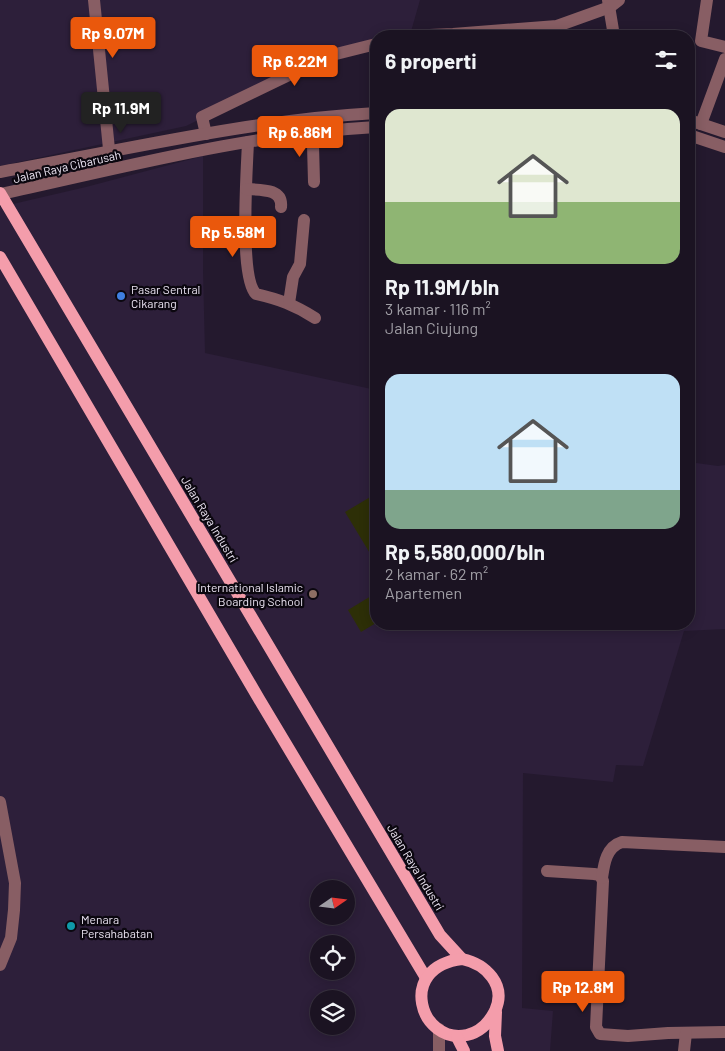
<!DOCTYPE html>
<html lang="id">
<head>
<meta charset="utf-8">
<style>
  :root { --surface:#1b1322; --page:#28202f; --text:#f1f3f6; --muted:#a09ea5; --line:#393240; --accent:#ea580c }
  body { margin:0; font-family:Barlow,sans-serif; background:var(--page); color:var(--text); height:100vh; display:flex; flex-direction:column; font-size:19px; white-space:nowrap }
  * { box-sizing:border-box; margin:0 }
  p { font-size:16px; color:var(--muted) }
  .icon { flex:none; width:28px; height:28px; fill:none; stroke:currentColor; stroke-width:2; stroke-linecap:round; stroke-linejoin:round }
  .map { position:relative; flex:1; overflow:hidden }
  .sheet { position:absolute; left:370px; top:30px; width:325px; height:600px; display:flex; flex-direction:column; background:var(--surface); border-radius:20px; box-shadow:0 2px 12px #0003,0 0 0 1px var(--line) }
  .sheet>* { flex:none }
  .needle { width:32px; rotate:76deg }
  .buttons { position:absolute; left:310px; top:880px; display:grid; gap:10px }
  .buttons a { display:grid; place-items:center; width:45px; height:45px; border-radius:50%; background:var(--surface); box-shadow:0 2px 12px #0003,0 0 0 1px var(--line); font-size:25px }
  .price { position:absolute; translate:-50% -42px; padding:0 11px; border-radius:5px; background:var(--accent); color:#fff; font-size:16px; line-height:32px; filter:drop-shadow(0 1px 2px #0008) }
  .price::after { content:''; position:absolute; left:50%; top:30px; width:15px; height:11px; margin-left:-8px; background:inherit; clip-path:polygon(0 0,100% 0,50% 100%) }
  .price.current { background:#222; color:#fff }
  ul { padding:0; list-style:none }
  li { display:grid; align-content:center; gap:10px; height:265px; padding:0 15px }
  li span { display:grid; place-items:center; height:155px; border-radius:15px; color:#555 }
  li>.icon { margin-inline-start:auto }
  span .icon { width:90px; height:90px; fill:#fffc; stroke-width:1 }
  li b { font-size:21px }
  h2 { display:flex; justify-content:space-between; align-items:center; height:60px; padding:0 15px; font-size:21px }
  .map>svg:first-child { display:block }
  .built { fill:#2d1f3a; fill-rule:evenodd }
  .green { fill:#2d2f07 }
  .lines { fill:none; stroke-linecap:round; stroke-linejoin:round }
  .minor { stroke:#885e64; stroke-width:12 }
  .major { stroke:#f49dab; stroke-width:12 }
  .shop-dot { fill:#3f7fe0; stroke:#0b070f; stroke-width:2 }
  .education-dot { fill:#8d6e63; stroke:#0b070f; stroke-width:2 }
  .culture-dot { fill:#0f9aa8; stroke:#0b070f; stroke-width:2 }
  .labels { text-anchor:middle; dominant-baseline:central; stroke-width:4.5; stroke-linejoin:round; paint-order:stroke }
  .street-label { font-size:12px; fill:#ece5f3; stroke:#0b070f }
  .poi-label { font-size:12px; fill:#ece5f3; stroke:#0b070f; text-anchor:start }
</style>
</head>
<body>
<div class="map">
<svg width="725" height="1051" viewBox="0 0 725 1051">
  <rect width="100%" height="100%" fill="#24192e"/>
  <!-- built -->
  <g class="built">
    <polygon points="0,0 420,0 410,35 376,36 376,44 328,56 186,126 0,166"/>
    <path d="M203 156V270L205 353 376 390V624H689V462L718 466 725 465V629L684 631 643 766 616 765 613 782 523 773 522 1008 553 1011 550 1051H0V207L86 187ZM319 889H346V916H319ZM319 944H346V971H319ZM319 999H346V1026H319Z"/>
  </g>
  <!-- green -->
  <g class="green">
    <polygon points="372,496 376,503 376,552 371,555 345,512"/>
    <polygon points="376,593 376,623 361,632 348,610"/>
  </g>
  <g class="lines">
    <!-- minor -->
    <g class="minor">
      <polyline points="94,0 110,159"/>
      <polyline points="608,0 614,36"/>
      <polyline points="707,0 701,41 725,47"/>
      <polyline points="406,36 453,34 557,26 610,7 619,0"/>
      <polyline points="689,120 725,132"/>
      <polyline points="701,124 725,59"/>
      <polyline points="311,132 313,145 314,182"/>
      <polyline points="206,134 202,117 328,56 376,44"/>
      <polyline points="689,135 725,147"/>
      <path d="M248 142C247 168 239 278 256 294 278 299 295 305 315 318"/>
      <path d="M0 172C125 150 249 120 376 113"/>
      <path d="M246 189C260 190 283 188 281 207"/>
      <path d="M1 194C125 167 249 134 376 127"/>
      <polyline points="289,303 293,277 300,264 304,220"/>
      <polyline points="0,802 15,883 14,910 11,938 0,965"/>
      <polyline points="547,871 594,874 600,875 603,881 596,1027 600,1034 628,1036 668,1033 725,1032"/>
      <path d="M602 878C604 864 606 847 622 842L725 847"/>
      <polyline points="439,1051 439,1029"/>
      <polyline points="684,1051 686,1033"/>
    </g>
    <!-- major -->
    <g class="major">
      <polyline points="0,193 440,935 462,959"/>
      <polyline points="0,257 259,699 426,978"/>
      <path d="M462 959C486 964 507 985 495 1011 489 1023 480 1032 467 1035 420 1045 396 967 462 959Z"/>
      <polyline points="496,1012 495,1036 498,1051"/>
      <polyline points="457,1037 464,1051"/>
    </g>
  </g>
  <!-- markers -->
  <circle class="shop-dot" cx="121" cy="296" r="5"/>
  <circle class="education-dot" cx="313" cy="594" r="5"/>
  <circle class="culture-dot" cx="71" cy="926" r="5"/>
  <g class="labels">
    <!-- street labels -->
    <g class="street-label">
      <text transform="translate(67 166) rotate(-13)">Jalan Raya Cibarusah</text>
      <text transform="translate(210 519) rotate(59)">Jalan Raya Industri</text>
      <text transform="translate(416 867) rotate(59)">Jalan Raya Industri</text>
    </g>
    <!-- poi labels -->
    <g class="poi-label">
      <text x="131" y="289">Pasar Sentral<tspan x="131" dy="14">Cikarang</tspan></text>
      <text x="303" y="587" text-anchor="end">International Islamic<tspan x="303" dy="14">Boarding School</tspan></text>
      <text x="81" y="919">Menara<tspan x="81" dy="14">Persahabatan</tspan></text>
    </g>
  </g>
</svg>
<div class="buttons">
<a><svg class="needle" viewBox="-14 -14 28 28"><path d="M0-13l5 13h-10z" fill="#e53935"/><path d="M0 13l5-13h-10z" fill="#a09ea5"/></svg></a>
<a><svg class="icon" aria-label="locate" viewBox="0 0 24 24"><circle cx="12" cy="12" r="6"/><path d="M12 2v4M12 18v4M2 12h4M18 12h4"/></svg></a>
<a><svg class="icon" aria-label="layers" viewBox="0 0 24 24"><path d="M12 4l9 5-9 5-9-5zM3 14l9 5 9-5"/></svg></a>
</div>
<b class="price" style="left:113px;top:59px">Rp 9.07M</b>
<b class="price" style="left:295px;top:87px">Rp 6.22M</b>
<b class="price current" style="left:121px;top:134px">Rp 11.9M</b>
<b class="price" style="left:300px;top:158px">Rp 6.86M</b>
<b class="price" style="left:233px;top:258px">Rp 5.58M</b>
<b class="price" style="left:583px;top:1013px">Rp 12.8M</b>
<section class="sheet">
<h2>6 properti<svg class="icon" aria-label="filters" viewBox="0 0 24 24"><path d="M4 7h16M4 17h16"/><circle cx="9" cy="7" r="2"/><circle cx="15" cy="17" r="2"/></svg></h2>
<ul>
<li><span style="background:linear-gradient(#dfe7d0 60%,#8fb573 0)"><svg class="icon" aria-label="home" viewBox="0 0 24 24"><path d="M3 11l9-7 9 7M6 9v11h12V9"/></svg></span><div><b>Rp 11.9M/bln</b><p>3 kamar · 116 m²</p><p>Jalan Ciujung</p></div></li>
<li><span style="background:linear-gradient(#bfe0f5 75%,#7fa58c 0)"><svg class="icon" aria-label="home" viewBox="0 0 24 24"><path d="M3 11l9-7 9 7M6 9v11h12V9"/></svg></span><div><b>Rp 5,580,000/bln</b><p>2 kamar · 62 m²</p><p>Apartemen</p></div></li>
</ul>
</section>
</div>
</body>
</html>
